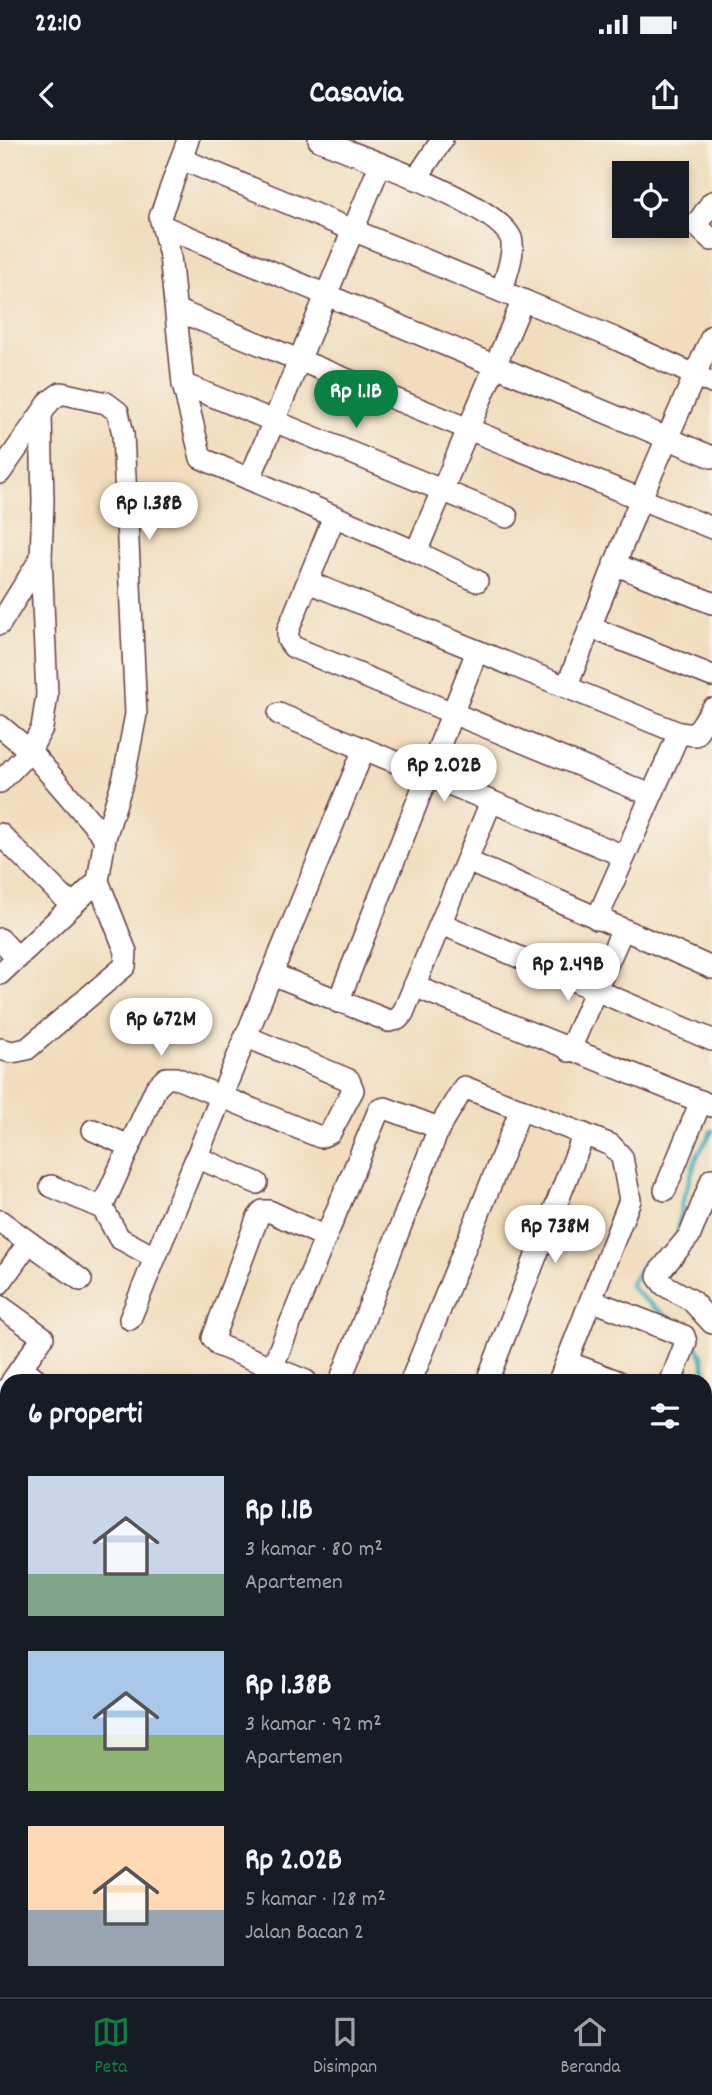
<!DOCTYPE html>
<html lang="id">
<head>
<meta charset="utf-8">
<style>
  :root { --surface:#171b24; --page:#242831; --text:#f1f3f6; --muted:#9ea1a6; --line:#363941; --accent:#0b8043 }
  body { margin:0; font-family:Dekko,sans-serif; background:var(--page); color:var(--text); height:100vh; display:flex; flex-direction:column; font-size:26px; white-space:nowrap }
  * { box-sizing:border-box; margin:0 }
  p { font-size:23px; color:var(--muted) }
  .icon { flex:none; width:38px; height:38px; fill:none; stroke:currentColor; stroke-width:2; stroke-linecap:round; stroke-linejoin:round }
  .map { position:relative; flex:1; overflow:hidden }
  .details { position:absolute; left:0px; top:1234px; width:712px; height:625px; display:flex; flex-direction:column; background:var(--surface); border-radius:21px 21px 0 0; box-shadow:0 4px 10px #0003 }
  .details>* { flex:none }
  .buttons { position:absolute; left:612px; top:21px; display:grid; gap:14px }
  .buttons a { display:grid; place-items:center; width:77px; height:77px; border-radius:0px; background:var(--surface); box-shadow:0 4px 10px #0003; font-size:35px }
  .price { position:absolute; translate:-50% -60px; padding:0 16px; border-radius:24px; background:#fff; color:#222; font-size:23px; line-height:46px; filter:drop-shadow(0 2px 4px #0008) }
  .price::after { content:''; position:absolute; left:50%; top:42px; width:21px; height:16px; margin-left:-10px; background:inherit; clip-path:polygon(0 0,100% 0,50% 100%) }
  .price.active { background:var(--accent); color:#fff }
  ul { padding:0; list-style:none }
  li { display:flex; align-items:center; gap:21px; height:175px; padding:0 28px }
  li span { display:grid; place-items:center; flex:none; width:196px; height:140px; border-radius:0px; color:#555 }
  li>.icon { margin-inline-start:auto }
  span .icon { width:84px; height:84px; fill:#fffc; stroke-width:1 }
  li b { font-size:30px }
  h2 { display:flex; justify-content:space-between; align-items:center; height:84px; padding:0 28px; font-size:30px }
  .status { display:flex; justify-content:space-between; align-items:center; height:49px; padding:0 35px; background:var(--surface); direction:ltr }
  .status svg { height:19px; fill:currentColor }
  header { display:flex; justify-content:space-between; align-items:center; height:91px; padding:0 28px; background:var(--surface); font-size:32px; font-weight:800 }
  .menu { display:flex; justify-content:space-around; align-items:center; height:98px; border-top:2px solid var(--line); background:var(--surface); font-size:19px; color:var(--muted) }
  .menu a { display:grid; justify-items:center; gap:4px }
  .menu .active { color:var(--accent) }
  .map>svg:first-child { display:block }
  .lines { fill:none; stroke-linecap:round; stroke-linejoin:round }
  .stream { stroke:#3dacbb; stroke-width:5 }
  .minor-casing { stroke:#633c41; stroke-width:24 }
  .minor { stroke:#fff; stroke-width:21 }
</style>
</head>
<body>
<div class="status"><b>22:10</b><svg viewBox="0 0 49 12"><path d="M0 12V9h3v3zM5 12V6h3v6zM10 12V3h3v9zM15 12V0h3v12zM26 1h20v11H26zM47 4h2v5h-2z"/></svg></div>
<header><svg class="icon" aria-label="back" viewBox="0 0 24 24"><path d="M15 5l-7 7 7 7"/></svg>Casavia<svg class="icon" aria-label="share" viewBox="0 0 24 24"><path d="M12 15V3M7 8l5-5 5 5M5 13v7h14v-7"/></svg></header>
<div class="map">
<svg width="712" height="1857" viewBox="0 0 712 1857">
  <rect width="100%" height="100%" fill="#f7f3e8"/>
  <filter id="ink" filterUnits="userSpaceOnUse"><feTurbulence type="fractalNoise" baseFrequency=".0143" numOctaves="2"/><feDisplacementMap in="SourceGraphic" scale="14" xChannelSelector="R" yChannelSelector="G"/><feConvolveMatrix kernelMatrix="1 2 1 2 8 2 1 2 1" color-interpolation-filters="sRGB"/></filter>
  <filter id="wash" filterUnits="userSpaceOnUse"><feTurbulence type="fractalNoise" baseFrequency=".00686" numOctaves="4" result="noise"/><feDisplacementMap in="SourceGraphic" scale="28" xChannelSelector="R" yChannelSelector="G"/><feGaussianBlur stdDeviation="1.57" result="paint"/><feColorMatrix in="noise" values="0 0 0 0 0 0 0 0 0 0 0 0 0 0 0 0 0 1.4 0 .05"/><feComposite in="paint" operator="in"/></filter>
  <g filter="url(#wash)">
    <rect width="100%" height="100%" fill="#f1ddbd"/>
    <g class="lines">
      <!-- stream -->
      <g class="stream">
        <polyline points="677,1097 682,1063 697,1016 712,991"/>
        <path d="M663 1115 644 1123 630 1145C661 1183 712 1185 705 1254"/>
        <polyline points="245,1857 247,1852"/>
      </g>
    </g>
  </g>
  <g filter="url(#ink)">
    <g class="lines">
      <defs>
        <g id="minor">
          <polyline points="188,0 160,77 170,115 183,244 201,318 416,412"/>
          <path d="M319 0C358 16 495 62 511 98 516 112 505 137 502 151"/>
          <polyline points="181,19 614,198 712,243"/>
          <polyline points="416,39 442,0"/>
          <polyline points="712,62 696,85 712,100"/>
          <polyline points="165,87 712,317"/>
          <polyline points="176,170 712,388"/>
          <polyline points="183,244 274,281 380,25"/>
          <polyline points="0,333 50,261 61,253 106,263 118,272 123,294 136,574 124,637 105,698 98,741 126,812 125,826 27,909 12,912 0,909"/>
          <polyline points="250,338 274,281 507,377"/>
          <polyline points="334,377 288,490 288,500 293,507 651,655"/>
          <polyline points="614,424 712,463"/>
          <polyline points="477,441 416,412 523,160"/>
          <polyline points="308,442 679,593 695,595 712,569"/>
          <polyline points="0,484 41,418"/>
          <polyline points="590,487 712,536"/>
          <polyline points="567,546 641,358 712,196"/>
          <polyline points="279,574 624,716"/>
          <polyline points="0,586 30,611 105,698"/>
          <polyline points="0,642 30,611 42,588 47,555 41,418 43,361 41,276"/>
          <polyline points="0,694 71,765"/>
          <polyline points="467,721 712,828"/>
          <polyline points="597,779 679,593"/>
          <polyline points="442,784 712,900"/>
          <polyline points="0,799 18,818"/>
          <polyline points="0,834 98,741"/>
          <polyline points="272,834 389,881 398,879 403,873 491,662"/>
          <polyline points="414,846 712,966"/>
          <polyline points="338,862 477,511"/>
          <polyline points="569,911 622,791"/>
          <polyline points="93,990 129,1006"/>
          <polyline points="196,1017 257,1043"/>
          <polyline points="712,1039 690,1095 660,1131 658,1137 664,1145 691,1160 712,1183"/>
          <polyline points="51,1046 97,1066 104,1063 156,948 166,938 176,938 320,997 330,993 353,950 349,940 245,896"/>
          <polyline points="665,1050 701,961"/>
          <polyline points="101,1065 119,1098 154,1117"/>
          <polyline points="0,1081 81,1140"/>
          <polyline points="0,1143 29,1102"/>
          <polyline points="591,1160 684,1196 686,1202 671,1241"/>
          <polyline points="0,1166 43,1197 12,1241"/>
          <polyline points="130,1179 364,609"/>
          <polyline points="567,1222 617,1241"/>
          <polyline points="22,1228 39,1241"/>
          <polyline points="272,1228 327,1094"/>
          <polyline points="306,1241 220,1206 213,1198 257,1079 263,1071 269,1071 321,1095 327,1094 379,970 385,968 439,988 464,947 611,1005 622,1017 630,1060 559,1241"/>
          <polyline points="340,1241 439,988"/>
          <polyline points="411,1241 521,969"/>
          <polyline points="487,1241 584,994"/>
          <polyline points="0,1258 7,1248"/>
          <polyline points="0,1297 7,1303"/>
          <polyline points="0,1383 7,1389"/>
          <polyline points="705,1476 712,1467"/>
          <polyline points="0,1524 7,1530"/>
          <polyline points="0,1662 7,1668"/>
          <polyline points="705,1727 712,1732"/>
          <polyline points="0,1753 7,1759"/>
          <polyline points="705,1838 712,1827"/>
          <polyline points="0,1845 13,1857"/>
          <polyline points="110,1852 116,1857"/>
          <polyline points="353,1852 356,1857"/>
          <polyline points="209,1857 211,1852"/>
          <polyline points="693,1857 696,1852"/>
        </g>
      </defs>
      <!-- minor casing -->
      <use href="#minor" class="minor-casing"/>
      <!-- minor -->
      <use href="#minor" class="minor"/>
    </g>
  </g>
</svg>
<div class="buttons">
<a><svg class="icon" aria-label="locate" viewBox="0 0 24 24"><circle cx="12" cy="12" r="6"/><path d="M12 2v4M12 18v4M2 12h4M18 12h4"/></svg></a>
</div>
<b class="price active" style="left:356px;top:290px">Rp 1.1B</b>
<b class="price" style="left:149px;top:402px">Rp 1.38B</b>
<b class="price" style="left:444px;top:664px">Rp 2.02B</b>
<b class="price" style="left:568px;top:863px">Rp 2.49B</b>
<b class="price" style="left:161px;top:918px">Rp 672M</b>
<b class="price" style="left:555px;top:1125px">Rp 738M</b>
<section class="details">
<h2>6 properti<svg class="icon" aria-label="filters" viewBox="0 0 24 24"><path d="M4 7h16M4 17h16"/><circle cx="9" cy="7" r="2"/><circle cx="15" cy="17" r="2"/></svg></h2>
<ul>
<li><span style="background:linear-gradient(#c9d6e8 70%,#7fa58c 0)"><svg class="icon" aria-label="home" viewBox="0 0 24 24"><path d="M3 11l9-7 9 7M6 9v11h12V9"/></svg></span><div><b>Rp 1.1B</b><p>3 kamar · 80 m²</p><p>Apartemen</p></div></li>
<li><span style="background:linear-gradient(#a9c7e8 60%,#8fb573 0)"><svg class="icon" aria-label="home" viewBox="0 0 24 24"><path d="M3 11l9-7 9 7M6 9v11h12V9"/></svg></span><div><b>Rp 1.38B</b><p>3 kamar · 92 m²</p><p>Apartemen</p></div></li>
<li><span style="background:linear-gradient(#ffd9b3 60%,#9aa5b1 0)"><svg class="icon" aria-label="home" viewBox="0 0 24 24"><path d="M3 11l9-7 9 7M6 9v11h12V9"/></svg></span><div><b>Rp 2.02B</b><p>5 kamar · 128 m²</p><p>Jalan Bacan 2</p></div></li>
</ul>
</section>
</div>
<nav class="menu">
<a class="active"><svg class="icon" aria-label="map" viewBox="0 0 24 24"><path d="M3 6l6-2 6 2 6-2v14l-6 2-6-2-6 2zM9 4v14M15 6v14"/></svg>Peta</a>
<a><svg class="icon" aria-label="saved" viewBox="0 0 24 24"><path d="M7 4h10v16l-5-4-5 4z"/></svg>Disimpan</a>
<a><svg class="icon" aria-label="home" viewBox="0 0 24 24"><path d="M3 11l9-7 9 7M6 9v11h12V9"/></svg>Beranda</a>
</nav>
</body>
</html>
